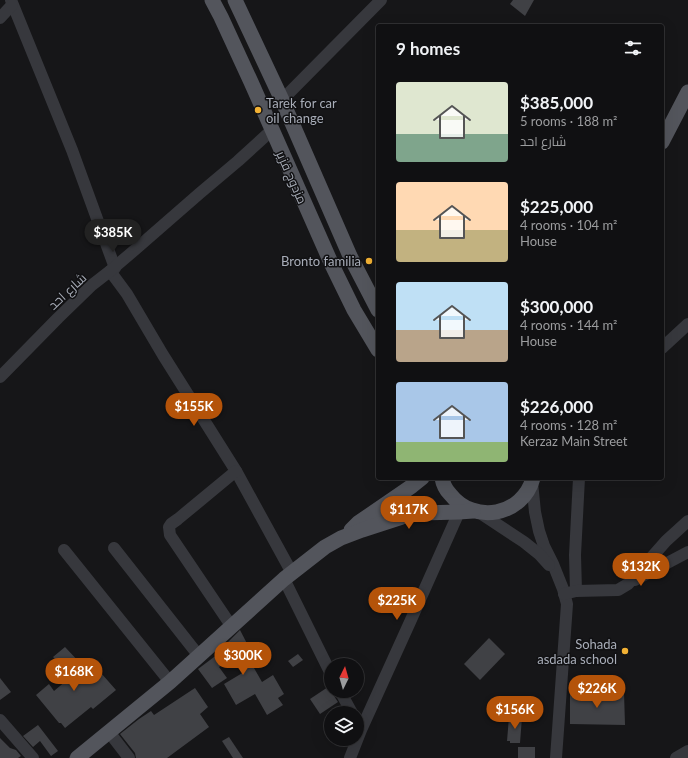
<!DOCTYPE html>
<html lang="en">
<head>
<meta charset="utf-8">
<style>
  :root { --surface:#101012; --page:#19191b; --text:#f1f3f6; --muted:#9c9d9f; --line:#303032; --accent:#b45309 }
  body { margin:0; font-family:Lato,Cairo,sans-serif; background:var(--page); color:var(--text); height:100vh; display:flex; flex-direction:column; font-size:15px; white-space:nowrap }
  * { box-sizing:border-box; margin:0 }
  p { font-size:13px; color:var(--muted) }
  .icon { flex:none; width:22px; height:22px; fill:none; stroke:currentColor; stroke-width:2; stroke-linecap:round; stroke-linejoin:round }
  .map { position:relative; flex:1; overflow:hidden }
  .panel { position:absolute; left:376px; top:24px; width:288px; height:456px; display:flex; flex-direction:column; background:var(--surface); border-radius:4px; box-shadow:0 4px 16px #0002,0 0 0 1px var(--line) }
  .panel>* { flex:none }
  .needle { width:26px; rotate:5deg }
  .controls { position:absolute; left:324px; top:658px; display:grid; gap:8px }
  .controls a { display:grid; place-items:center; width:40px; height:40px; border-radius:50%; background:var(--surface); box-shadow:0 4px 16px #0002,0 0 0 1px var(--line); font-size:20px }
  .price { position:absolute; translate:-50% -34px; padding:0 9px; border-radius:14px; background:var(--accent); color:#fff; font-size:13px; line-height:26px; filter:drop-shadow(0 1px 2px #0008) }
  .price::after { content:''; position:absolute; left:50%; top:24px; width:12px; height:9px; margin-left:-6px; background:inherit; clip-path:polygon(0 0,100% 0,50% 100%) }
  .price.selected { background:#222; color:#fff }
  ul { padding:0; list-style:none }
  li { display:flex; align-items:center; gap:12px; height:100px; padding:0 20px }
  li span { display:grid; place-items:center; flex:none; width:112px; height:80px; border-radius:4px; color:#555 }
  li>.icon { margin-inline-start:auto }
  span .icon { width:48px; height:48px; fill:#fffc; stroke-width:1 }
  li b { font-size:17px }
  h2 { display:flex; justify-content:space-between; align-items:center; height:48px; padding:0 20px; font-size:17px }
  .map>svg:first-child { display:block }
  .building { fill:#404145 }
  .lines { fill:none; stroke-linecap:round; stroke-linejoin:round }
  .minor { stroke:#37383d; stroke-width:12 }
  .major { stroke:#53555c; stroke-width:15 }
  .poi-dot { fill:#f2b134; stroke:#111113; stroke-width:1.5 }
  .labels { text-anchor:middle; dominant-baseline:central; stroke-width:3; stroke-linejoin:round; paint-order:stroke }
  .poi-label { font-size:13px; fill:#a8adb8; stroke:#111113; text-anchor:end }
  .street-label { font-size:13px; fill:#a8adb8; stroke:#111113 }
</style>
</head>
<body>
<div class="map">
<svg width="688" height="758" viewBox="0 0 688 758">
  <rect width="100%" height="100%" fill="#161618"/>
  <!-- building -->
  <g class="building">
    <polygon points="513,0 534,0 525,16 510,4"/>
    <polygon points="240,630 255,659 250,661 262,682 273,675 284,694 278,698 283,705 267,715 255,694 236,705 224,684 244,672 235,655 219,667 227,678 212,688 198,669 230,645 228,642"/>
    <polygon points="489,638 505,654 480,680 464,664"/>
    <polygon points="65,647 81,664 75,669 88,684 101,673 116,690 93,709 91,707 65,728 61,723 59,723 36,695 49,684 54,691 67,680 64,676 67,672 53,657"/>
    <polygon points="298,654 303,660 293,667 288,661"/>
    <polygon points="0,678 11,692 0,700"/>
    <polygon points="328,687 338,702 320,714 310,699"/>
    <polygon points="195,688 208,707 200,714 209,727 167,758 136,758 135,753 120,734 139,719 151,711 154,715"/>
    <polygon points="570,692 624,693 625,725 570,724"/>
    <polygon points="509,717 522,717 520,743 510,743 510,741 507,741"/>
    <polygon points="38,725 58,751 51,756 40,741 33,747 23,736"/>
    <polygon points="229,737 243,758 233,758 222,741"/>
    <polygon points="0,738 10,748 16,750 21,756 18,758 0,758"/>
    <rect x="518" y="747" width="17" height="11"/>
  </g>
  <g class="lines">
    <!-- minor -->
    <g class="minor">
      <polyline points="11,0 72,150 115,268"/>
      <polyline points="0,18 12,5"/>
      <polyline points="282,100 381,0"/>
      <polyline points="110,271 127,294 163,355 236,471 292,573"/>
      <polyline points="662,348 688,324"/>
      <polyline points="0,377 58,318 92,285 110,271 130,254 200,193 238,161 272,130"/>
      <polyline points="532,482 535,512 539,531 544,546 553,564 563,589 567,604 556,758"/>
      <polyline points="480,513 524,542 539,554 549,565"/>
      <polyline points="114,548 199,656"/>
      <polyline points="64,550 170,682"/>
      <polyline points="284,579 331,674"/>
      <polyline points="635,580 688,552"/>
      <polyline points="576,591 575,555 579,478"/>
      <polyline points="564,594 576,591 618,590 628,584 666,541 688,521"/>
      <polyline points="232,627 170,535 169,527 171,524 178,519 236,471"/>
      <polyline points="340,691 352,713"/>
      <polyline points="0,720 33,758"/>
      <polyline points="109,732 129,758"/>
      <polyline points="350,758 361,730 410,622 459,512"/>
      <polyline points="676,758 688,751"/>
    </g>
    <!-- major -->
    <g class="major">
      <polyline points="212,0 221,17 251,82 332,265 354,310 378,350"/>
      <polyline points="235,0 282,100 350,256 378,310"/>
      <polyline points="662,142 688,92"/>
      <path d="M442 478C443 484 446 490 450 494 474 525 523 516 533 478"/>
      <polyline points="351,530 358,523 412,486 422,478"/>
      <polyline points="77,758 170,682 284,579 325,547 341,538 362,530 402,517 421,513 459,512 473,511"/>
    </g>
  </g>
  <!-- markers -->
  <g class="poi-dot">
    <circle cx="258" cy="110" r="4"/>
    <circle cx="369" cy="261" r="4"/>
    <circle cx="625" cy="651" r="4"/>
  </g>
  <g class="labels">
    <!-- poi labels -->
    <g class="poi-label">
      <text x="266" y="103" text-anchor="start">Tarek for car<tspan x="266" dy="15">oil change</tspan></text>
      <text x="361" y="261">Bronto familia</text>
      <text x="617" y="644">Sohada<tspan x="617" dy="15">asdada school</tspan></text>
    </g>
    <!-- street labels -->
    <g class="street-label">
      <text transform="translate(292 177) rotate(66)">مزدوج قزير</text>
      <text transform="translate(67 291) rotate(-43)">شارع احد</text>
    </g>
  </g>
</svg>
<div class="controls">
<a><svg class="needle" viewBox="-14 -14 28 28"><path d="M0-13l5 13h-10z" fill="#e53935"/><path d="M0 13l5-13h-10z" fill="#9c9d9f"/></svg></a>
<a><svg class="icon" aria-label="layers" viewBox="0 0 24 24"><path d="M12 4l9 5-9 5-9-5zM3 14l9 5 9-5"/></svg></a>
</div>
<b class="price selected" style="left:113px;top:253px">$385K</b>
<b class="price" style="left:194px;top:427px">$155K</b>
<b class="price" style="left:409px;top:530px">$117K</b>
<b class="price" style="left:641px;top:587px">$132K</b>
<b class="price" style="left:397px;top:621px">$225K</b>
<b class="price" style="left:243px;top:676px">$300K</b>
<b class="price" style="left:74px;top:692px">$168K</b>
<b class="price" style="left:597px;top:709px">$226K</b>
<b class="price" style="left:515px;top:730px">$156K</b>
<section class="panel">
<h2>9 homes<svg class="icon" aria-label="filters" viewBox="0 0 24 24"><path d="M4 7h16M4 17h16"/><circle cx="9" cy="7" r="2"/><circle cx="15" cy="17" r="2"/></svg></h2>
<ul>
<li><span style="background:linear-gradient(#dfe7d0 65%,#7fa58c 0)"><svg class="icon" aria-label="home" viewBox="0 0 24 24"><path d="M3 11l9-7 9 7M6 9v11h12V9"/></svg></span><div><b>$385,000</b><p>5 rooms · 188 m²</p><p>شارع احد</p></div></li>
<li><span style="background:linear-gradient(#ffd9b3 60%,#c2b280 0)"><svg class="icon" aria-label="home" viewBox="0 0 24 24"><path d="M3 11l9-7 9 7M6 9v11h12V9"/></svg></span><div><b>$225,000</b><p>4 rooms · 104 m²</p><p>House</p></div></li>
<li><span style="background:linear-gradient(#bfe0f5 60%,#b9a48a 0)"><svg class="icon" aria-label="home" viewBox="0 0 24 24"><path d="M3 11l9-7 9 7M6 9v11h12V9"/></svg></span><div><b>$300,000</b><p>4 rooms · 144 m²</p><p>House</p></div></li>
<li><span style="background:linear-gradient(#a9c7e8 75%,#8fb573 0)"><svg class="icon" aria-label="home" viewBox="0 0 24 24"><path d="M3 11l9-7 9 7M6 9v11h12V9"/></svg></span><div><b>$226,000</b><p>4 rooms · 128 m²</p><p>Kerzaz Main Street</p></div></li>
</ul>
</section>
</div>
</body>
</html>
